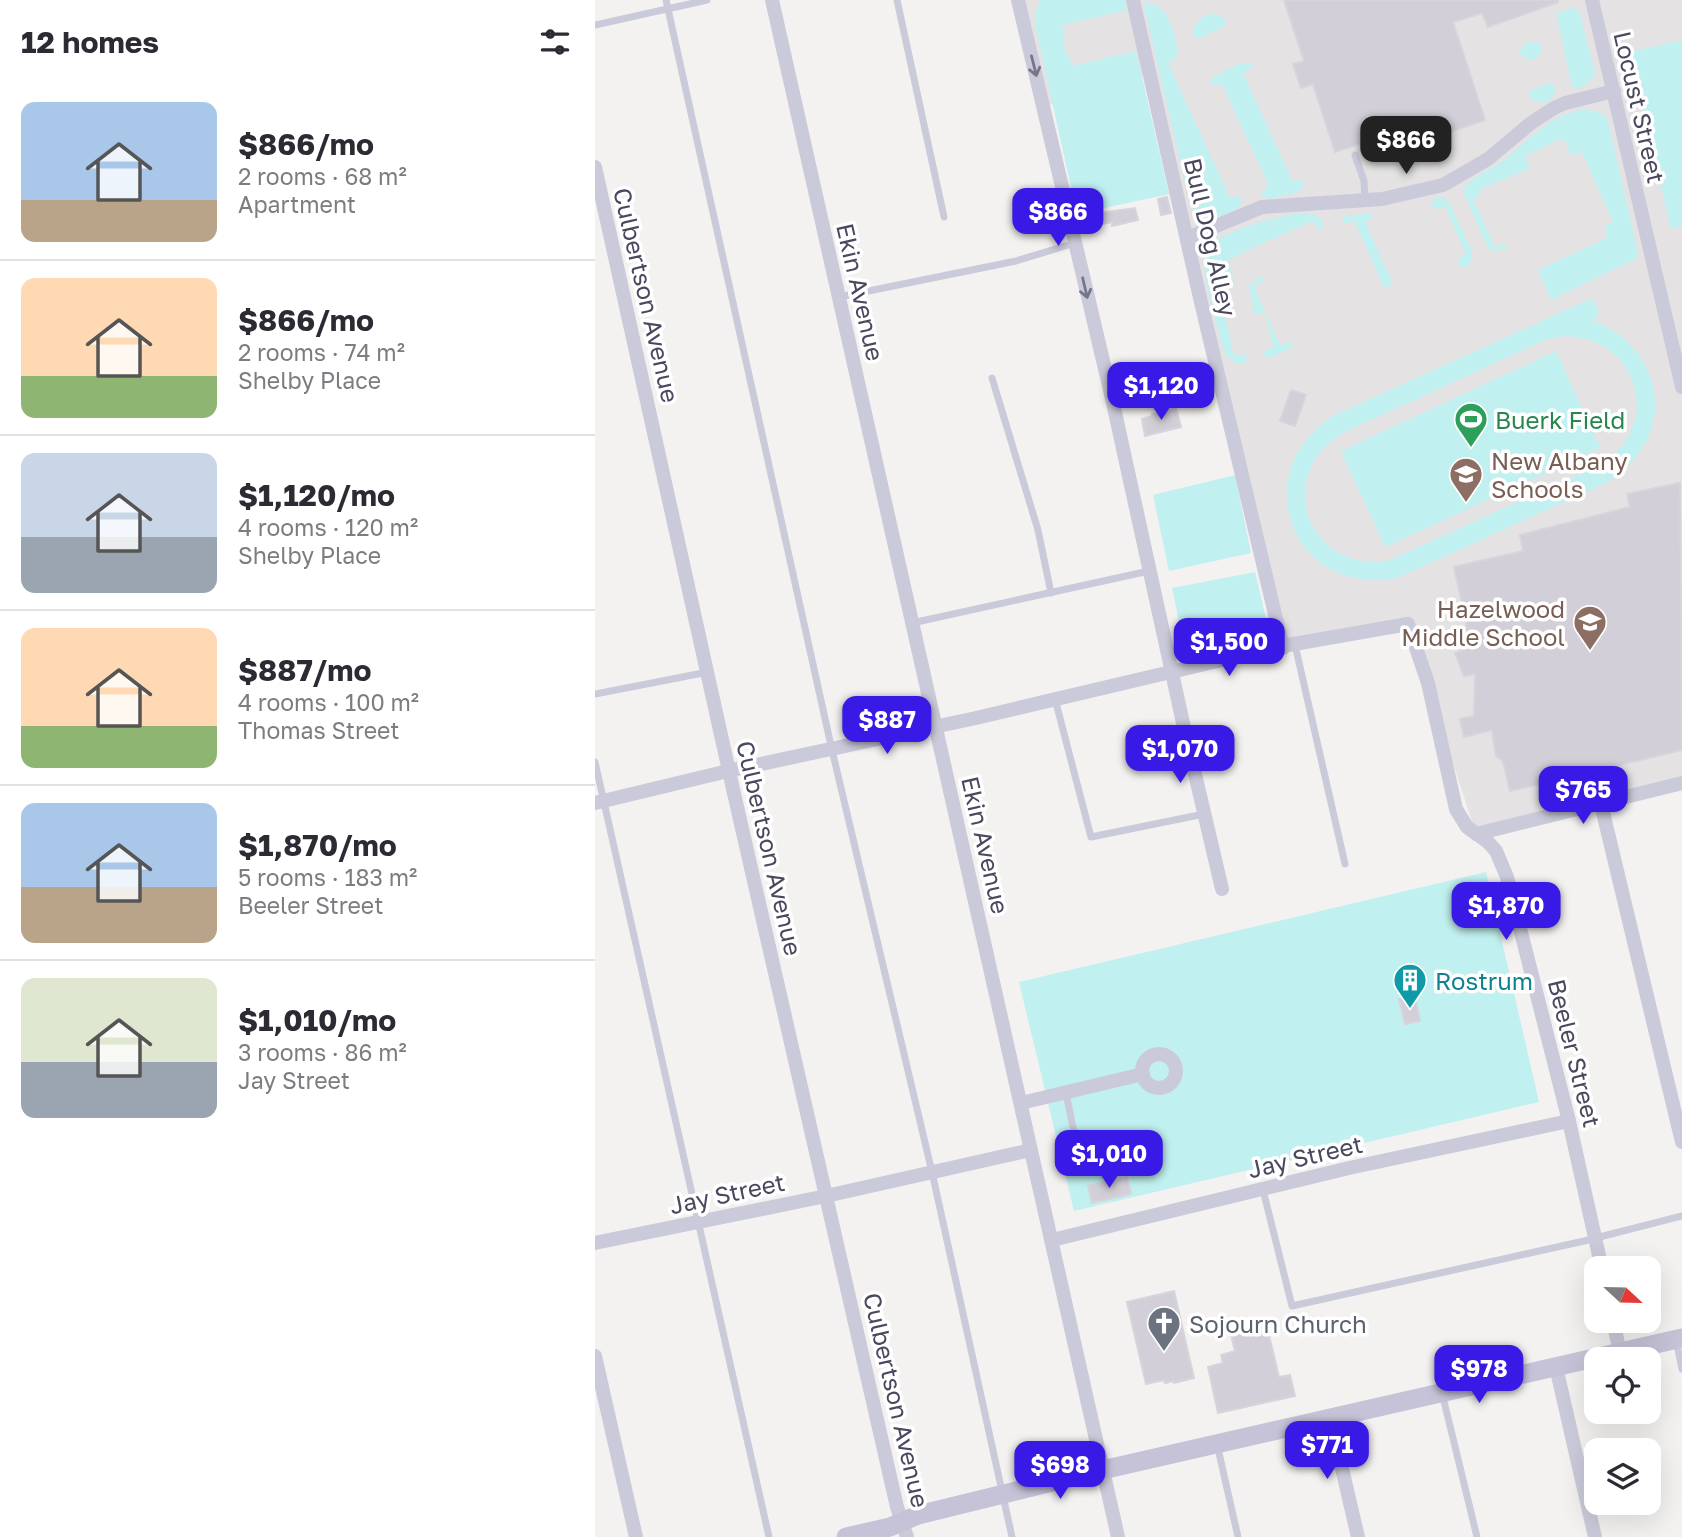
<!DOCTYPE html>
<html lang="en">
<head>
<meta charset="utf-8">
<style>
  :root { --surface:#fff; --page:#f2f2f3; --text:#2b2b33; --muted:#7c7c81; --line:#e1e1e2; --accent:#3819e5 }
  body { margin:0; font-family:"Golos Text",sans-serif; background:var(--page); color:var(--text); height:100vh; display:flex; flex-direction:column; font-size:26px; white-space:nowrap }
  * { box-sizing:border-box; margin:0 }
  p { font-size:23px; color:var(--muted) }
  .icon { flex:none; width:38px; height:38px; fill:none; stroke:currentColor; stroke-width:2; stroke-linecap:round; stroke-linejoin:round }
  .map { position:relative; flex:1; overflow:hidden }
  .side { display:flex; flex-direction:column; background:var(--surface); width:595px }
  .side>* { flex:none }
  .needle { width:46px; rotate:112deg }
  .controls { position:absolute; left:989px; top:1256px; display:grid; gap:14px }
  .controls a { display:grid; place-items:center; width:77px; height:77px; border-radius:14px; background:var(--surface); box-shadow:0 7px 28px #0002; font-size:35px }
  .price { position:absolute; translate:-50% -60px; padding:0 16px; border-radius:14px; background:var(--accent); color:#fff; font-size:23px; line-height:46px; filter:drop-shadow(0 2px 4px #0008) }
  .price::after { content:''; position:absolute; left:50%; top:42px; width:21px; height:16px; margin-left:-10px; background:inherit; clip-path:polygon(0 0,100% 0,50% 100%) }
  .price.selected { background:#222; color:#fff }
  ul { padding:0; list-style:none }
  li { display:flex; align-items:center; gap:21px; height:175px; padding:0 21px }
  li+li { border-top:2px solid var(--line) }
  li span { display:grid; place-items:center; flex:none; width:196px; height:140px; border-radius:14px; color:#555 }
  li>.icon { margin-inline-start:auto }
  span .icon { width:84px; height:84px; fill:#fffc; stroke-width:1 }
  li b { font-size:30px }
  h2 { display:flex; justify-content:space-between; align-items:center; height:84px; padding:0 21px; font-size:30px }
  main { display:flex; flex:1; min-height:0 }
  .map>svg:first-child { display:block }
  .education { fill:#e4e2e2 }
  .green { fill:#c0f0ef; fill-rule:evenodd }
  .building { fill:#d2cfd8; stroke:#d7d4dc; stroke-width:2 }
  .lines { fill:none; stroke-linecap:round; stroke-linejoin:round }
  .lane { stroke:#cbcada; stroke-width:7 }
  .street { stroke:#cbcada; stroke-width:14 }
  .secondary { stroke:#c6c3d9; stroke-width:19 }
  .oneway { stroke:#777689 }
  .labels { text-anchor:middle; dominant-baseline:central; stroke-width:7; stroke-linejoin:round; paint-order:stroke }
  .street-label { font-size:24px; fill:#4a485e; stroke:#fff }
  .leisure-label { font-size:24px; fill:#27864d; stroke:#fff; text-anchor:start }
  .education-label { font-size:24px; fill:#785e54; stroke:#fff; text-anchor:start }
  .culture-label { font-size:24px; fill:#0d838f; stroke:#fff; text-anchor:start }
  .worship-label { font-size:24px; fill:#5b616d; stroke:#fff; text-anchor:start }
</style>
</head>
<body>
<main>
<section class="side">
<h2>12 homes<svg class="icon" aria-label="filters" viewBox="0 0 24 24"><path d="M4 7h16M4 17h16"/><circle cx="9" cy="7" r="2"/><circle cx="15" cy="17" r="2"/></svg></h2>
<ul>
<li><span style="background:linear-gradient(#a9c7e8 70%,#b9a48a 0)"><svg class="icon" aria-label="home" viewBox="0 0 24 24"><path d="M3 11l9-7 9 7M6 9v11h12V9"/></svg></span><div><b>$866/mo</b><p>2 rooms · 68 m²</p><p>Apartment</p></div></li>
<li><span style="background:linear-gradient(#ffd9b3 70%,#8fb573 0)"><svg class="icon" aria-label="home" viewBox="0 0 24 24"><path d="M3 11l9-7 9 7M6 9v11h12V9"/></svg></span><div><b>$866/mo</b><p>2 rooms · 74 m²</p><p>Shelby Place</p></div></li>
<li><span style="background:linear-gradient(#c9d6e8 60%,#9aa5b1 0)"><svg class="icon" aria-label="home" viewBox="0 0 24 24"><path d="M3 11l9-7 9 7M6 9v11h12V9"/></svg></span><div><b>$1,120/mo</b><p>4 rooms · 120 m²</p><p>Shelby Place</p></div></li>
<li><span style="background:linear-gradient(#ffd9b3 70%,#8fb573 0)"><svg class="icon" aria-label="home" viewBox="0 0 24 24"><path d="M3 11l9-7 9 7M6 9v11h12V9"/></svg></span><div><b>$887/mo</b><p>4 rooms · 100 m²</p><p>Thomas Street</p></div></li>
<li><span style="background:linear-gradient(#a9c7e8 60%,#b9a48a 0)"><svg class="icon" aria-label="home" viewBox="0 0 24 24"><path d="M3 11l9-7 9 7M6 9v11h12V9"/></svg></span><div><b>$1,870/mo</b><p>5 rooms · 183 m²</p><p>Beeler Street</p></div></li>
<li><span style="background:linear-gradient(#dfe7d0 60%,#9aa5b1 0)"><svg class="icon" aria-label="home" viewBox="0 0 24 24"><path d="M3 11l9-7 9 7M6 9v11h12V9"/></svg></span><div><b>$1,010/mo</b><p>3 rooms · 86 m²</p><p>Jay Street</p></div></li>
</ul>
</section>
<div class="map">
<svg width="1087" height="1537" viewBox="0 0 1087 1537">
  <rect width="100%" height="100%" fill="#f3f2f0"/>
  <!-- education -->
  <polygon class="education" points="424,0 1087,0 1087,782 881,834 813,624 688,648 555,74 448,107"/>
  <!-- green -->
  <g class="green">
    <polygon points="446,0 530,0 532,10 468,25 470,53 473,54 477,66 541,51 574,194 482,214 440,25 441,9"/>
    <path d="M551 2C575 6 580 33 583 54L581 59 573 63 635 198 644 195 647 198 645 206C629 219 609 221 595 203L549 6Z"/>
    <polygon points="977,8 984,10 1000,73 996,80 984,89 977,86 961,14"/>
    <path d="M617 14 625 15 631 20 630 26 604 39 598 37C596 24 605 17 617 14Z"/>
    <polygon points="1087,40 1087,226 1076,229 1035,52"/>
    <polygon points="941,42 947,44 945,55 938,60 930,58 924,52 929,44"/>
    <polygon points="646,63 656,64 656,68 648,73 698,182 704,179 709,182 704,192 675,199 666,195 667,190 674,186 627,84 620,86 615,84 619,76"/>
    <polygon points="957,83 961,90 957,99 948,103 937,100 934,90"/>
    <path d="M993 109 1006 113 1012 118 1044 257 956 300 943 270 1012 238 1010 226 1018 222 987 152 976 155 968 138 930 156 935 168 886 189 883 197 878 199 900 247 910 243 912 246 911 249 900 251 893 248 868 191C874 177 892 172 903 164 932 143 956 112 993 109Z"/>
    <polygon points="845,196 854,201 877,252 877,261 870,268 862,263 864,258 871,254 850,206 842,209 836,206 836,201"/>
    <polygon points="776,213 779,217 770,222 798,284 789,288 759,220 750,224 747,222 750,216"/>
    <path d="M700 214H717L727 219 728 228 723 229 717 221 632 260 639 279 623 283 639 356 649 354 652 357 651 362 643 365 631 355 627 345C623 325 605 272 610 255 615 232 679 218 700 214Z"/>
    <polygon points="664,277 668,278 668,281 659,287 685,345 696,342 698,345 696,348 675,358 670,357 667,352 678,347 670,313 659,313 654,286"/>
    <path d="M997 298 1005 315 996 320C1075 349 1083 442 1009 484L802 578C696 598 649 470 740 415ZM968 336C1047 336 1070 432 1000 467L792 561C709 572 678 469 752 431L948 341Z"/>
    <polygon points="961,351 1005,448 790,547 746,451"/>
    <polygon points="640,475 656,553 574,571 558,495"/>
    <polygon points="660,572 673,627 669,637 591,655 577,588"/>
    <polygon points="891,872 944,1102 479,1211 424,982"/>
  </g>
  <!-- building -->
  <g class="building">
    <polygon points="689,0 963,0 963,2 893,27 887,13 858,22 890,120 772,159 767,143 740,152 718,84 706,88 698,64 709,61"/>
    <polygon points="572,197 576,213 566,215 563,199"/>
    <polygon points="540,208 543,220 517,226 517,222 506,224 503,213"/>
    <polygon points="696,390 711,395 700,426 685,421"/>
    <polygon points="581,408 586,427 550,436 547,419 557,416 557,414"/>
    <polygon points="1085,483 1087,750 915,791 908,761 902,757 900,751 897,730 869,737 865,719 879,716 880,674 869,676 860,653 867,650 863,629 872,627 859,567 928,551 925,535 1035,507 1032,494"/>
    <polygon points="820,996 825,1021 810,1024 804,999"/>
    <polygon points="532,1177 536,1194 497,1203 493,1186"/>
    <polygon points="579,1291 599,1378 579,1383 579,1381 570,1383 569,1380 551,1384 532,1302"/>
    <polygon points="671,1323 684,1377 695,1375 700,1396 623,1413 613,1367 628,1363 626,1355 640,1351 635,1331"/>
  </g>
  <g class="lines">
    <!-- lane -->
    <g class="lane">
      <polyline points="71,0 237,750 337,1172 417,1537"/>
      <polyline points="302,0 349,217"/>
      <polyline points="0,25 112,0"/>
      <polyline points="760,155 769,181 770,201"/>
      <polyline points="244,297 421,261 480,243"/>
      <polyline points="397,378 443,530 456,593"/>
      <polyline points="317,623 554,571"/>
      <polyline points="700,645 750,864"/>
      <polyline points="0,694 113,672"/>
      <polyline points="460,699 496,837 609,814"/>
      <polyline points="0,762 174,1537"/>
      <polyline points="471,1093 487,1172"/>
      <polyline points="668,1190 697,1306 989,1241 1087,1216"/>
      <polyline points="1081,1340 1087,1369"/>
      <polyline points="847,1393 882,1537"/>
      <polyline points="622,1444 643,1537"/>
    </g>
    <!-- street -->
    <g class="street">
      <polyline points="177,0 523,1537"/>
      <polyline points="423,0 518,403 588,723 627,889"/>
      <polyline points="538,0 605,298 688,648"/>
      <polyline points="997,0 1087,387"/>
      <polyline points="0,167 138,789 302,1507 312,1537"/>
      <polyline points="592,238 667,207 787,199 848,185 893,159 936,123 959,108 970,103 1019,91"/>
      <polyline points="0,803 133,771 381,718 682,647 813,624 833,683 861,809 872,827 893,842 901,851 912,877 974,1121 1007,1269"/>
      <polyline points="1006,804 1087,1142"/>
      <polyline points="881,834 1087,783"/>
      <circle cx="564" cy="1071" r="17"/>
      <polyline points="426,1103 548,1074"/>
      <polyline points="457,1240 754,1168 974,1121"/>
      <polyline points="0,1243 231,1196 436,1150"/>
      <polyline points="1018,1321 1025,1352"/>
      <polyline points="0,1356 41,1537"/>
      <polyline points="961,1367 1000,1537"/>
      <polyline points="735,1417 763,1537"/>
    </g>
    <!-- secondary -->
    <polyline class="secondary" points="251,1537 295,1527 323,1515 494,1473 1087,1338"/>
  </g>
  <!-- one-way arrows -->
  <defs><path id="oneway-shaft" d="M-6 0H5M1.5-3L5.5 0L1.5 3" fill="none" stroke-width="1.6" stroke-linecap="round" stroke-linejoin="round" transform="scale(1.75)"/></defs>
  <g class="oneway">
    <use href="#oneway-shaft" transform="translate(439 66) rotate(76)"/>
    <use href="#oneway-shaft" transform="translate(490 288) rotate(77)"/>
  </g>
  <!-- icons -->
  <defs>
    <symbol id="stadium-pin" viewBox="-11 -11 22 30"><path d="M0 17L-7.5 6A9.5 9.5 0 1 1 7.5 6Z" fill="#2e9e5b" stroke="#fff"/><path d="M0-5a6.5 5 0 1 0 0 10a6.5 5 0 1 0 0-10ZM-3.5-1.8h7v3.6h-7Z" fill="#fff"/></symbol>
    <symbol id="school-pin" viewBox="-11 -11 22 30"><path d="M0 17L-7.5 6A9.5 9.5 0 1 1 7.5 6Z" fill="#8d6e63" stroke="#fff"/><path d="M0-5L7-2L0 1L-7-2ZM-4 1L0 2.5L4 1V4Q0 6-4 4Z" fill="#fff"/></symbol>
    <symbol id="building-pin" viewBox="-11 -11 22 30"><path d="M0 17L-7.5 6A9.5 9.5 0 1 1 7.5 6Z" fill="#0f9aa8" stroke="#fff"/><path d="M-4-6H4V6H1V3H-1V6H-4ZM-2.5-4.3h1.7v1.8h-1.7ZM.8-4.3h1.7v1.8H.8ZM-2.5-1h1.7V.8h-1.7ZM.8-1h1.7V.8H.8Z" fill="#fff"/></symbol>
    <symbol id="church-pin" viewBox="-11 -11 22 30"><path d="M0 17L-7.5 6A9.5 9.5 0 1 1 7.5 6Z" fill="#6b7280" stroke="#fff"/><path d="M-1.2-6h2.4v3.5h3.3v2.4h-3.3V6h-2.4V-.1h-3.3v-2.4h3.3Z" fill="#fff"/></symbol>
  </defs>
  <g fill-rule="evenodd">
    <use href="#stadium-pin" x="857" y="400" width="38" height="52"/>
    <use href="#school-pin" x="852" y="455" width="38" height="52"/>
    <use href="#school-pin" x="976" y="603" width="38" height="52"/>
    <use href="#building-pin" x="796" y="961" width="38" height="52"/>
    <use href="#church-pin" x="550" y="1304" width="38" height="52"/>
  </g>
  <g class="labels">
    <!-- street labels -->
    <g class="street-label">
      <text transform="translate(1045 107) rotate(77)">Locust Street</text>
      <text transform="translate(616 237) rotate(77)">Bull Dog Alley</text>
      <text transform="translate(266 292) rotate(77)">Ekin Avenue</text>
      <text transform="translate(52 295) rotate(77)">Culbertson Avenue</text>
      <text transform="translate(391 845) rotate(77)">Ekin Avenue</text>
      <text transform="translate(175 848) rotate(77)">Culbertson Avenue</text>
      <text transform="translate(980 1053) rotate(76)">Beeler Street</text>
      <text transform="translate(710 1156) rotate(-13)">Jay Street</text>
      <text transform="translate(132 1193) rotate(-12)">Jay Street</text>
      <text transform="translate(302 1400) rotate(77)">Culbertson Avenue</text>
    </g>
    <!-- leisure labels -->
    <g class="leisure-label">
      <text x="900" y="419">Buerk Field</text>
    </g>
    <!-- education labels -->
    <g class="education-label">
      <text x="896" y="460">New Albany<tspan x="896" dy="28">Schools</tspan></text>
      <text x="970" y="608" text-anchor="end">Hazelwood<tspan x="970" dy="28">Middle School</tspan></text>
    </g>
    <!-- culture labels -->
    <g class="culture-label">
      <text x="840" y="980">Rostrum</text>
    </g>
    <!-- worship labels -->
    <g class="worship-label">
      <text x="594" y="1323">Sojourn Church</text>
    </g>
  </g>
</svg>
<div class="controls">
<a><svg class="needle" viewBox="-14 -14 28 28"><path d="M0-13l5 13h-10z" fill="#e53935"/><path d="M0 13l5-13h-10z" fill="#7c7c81"/></svg></a>
<a><svg class="icon" aria-label="locate" viewBox="0 0 24 24"><circle cx="12" cy="12" r="6"/><path d="M12 2v4M12 18v4M2 12h4M18 12h4"/></svg></a>
<a><svg class="icon" aria-label="layers" viewBox="0 0 24 24"><path d="M12 4l9 5-9 5-9-5zM3 14l9 5 9-5"/></svg></a>
</div>
<b class="price selected" style="left:811px;top:176px">$866</b>
<b class="price" style="left:463px;top:248px">$866</b>
<b class="price" style="left:566px;top:422px">$1,120</b>
<b class="price" style="left:634px;top:678px">$1,500</b>
<b class="price" style="left:292px;top:756px">$887</b>
<b class="price" style="left:585px;top:785px">$1,070</b>
<b class="price" style="left:988px;top:826px">$765</b>
<b class="price" style="left:911px;top:942px">$1,870</b>
<b class="price" style="left:514px;top:1190px">$1,010</b>
<b class="price" style="left:884px;top:1405px">$978</b>
<b class="price" style="left:732px;top:1481px">$771</b>
<b class="price" style="left:465px;top:1501px">$698</b>
</div>
</main>
</body>
</html>
